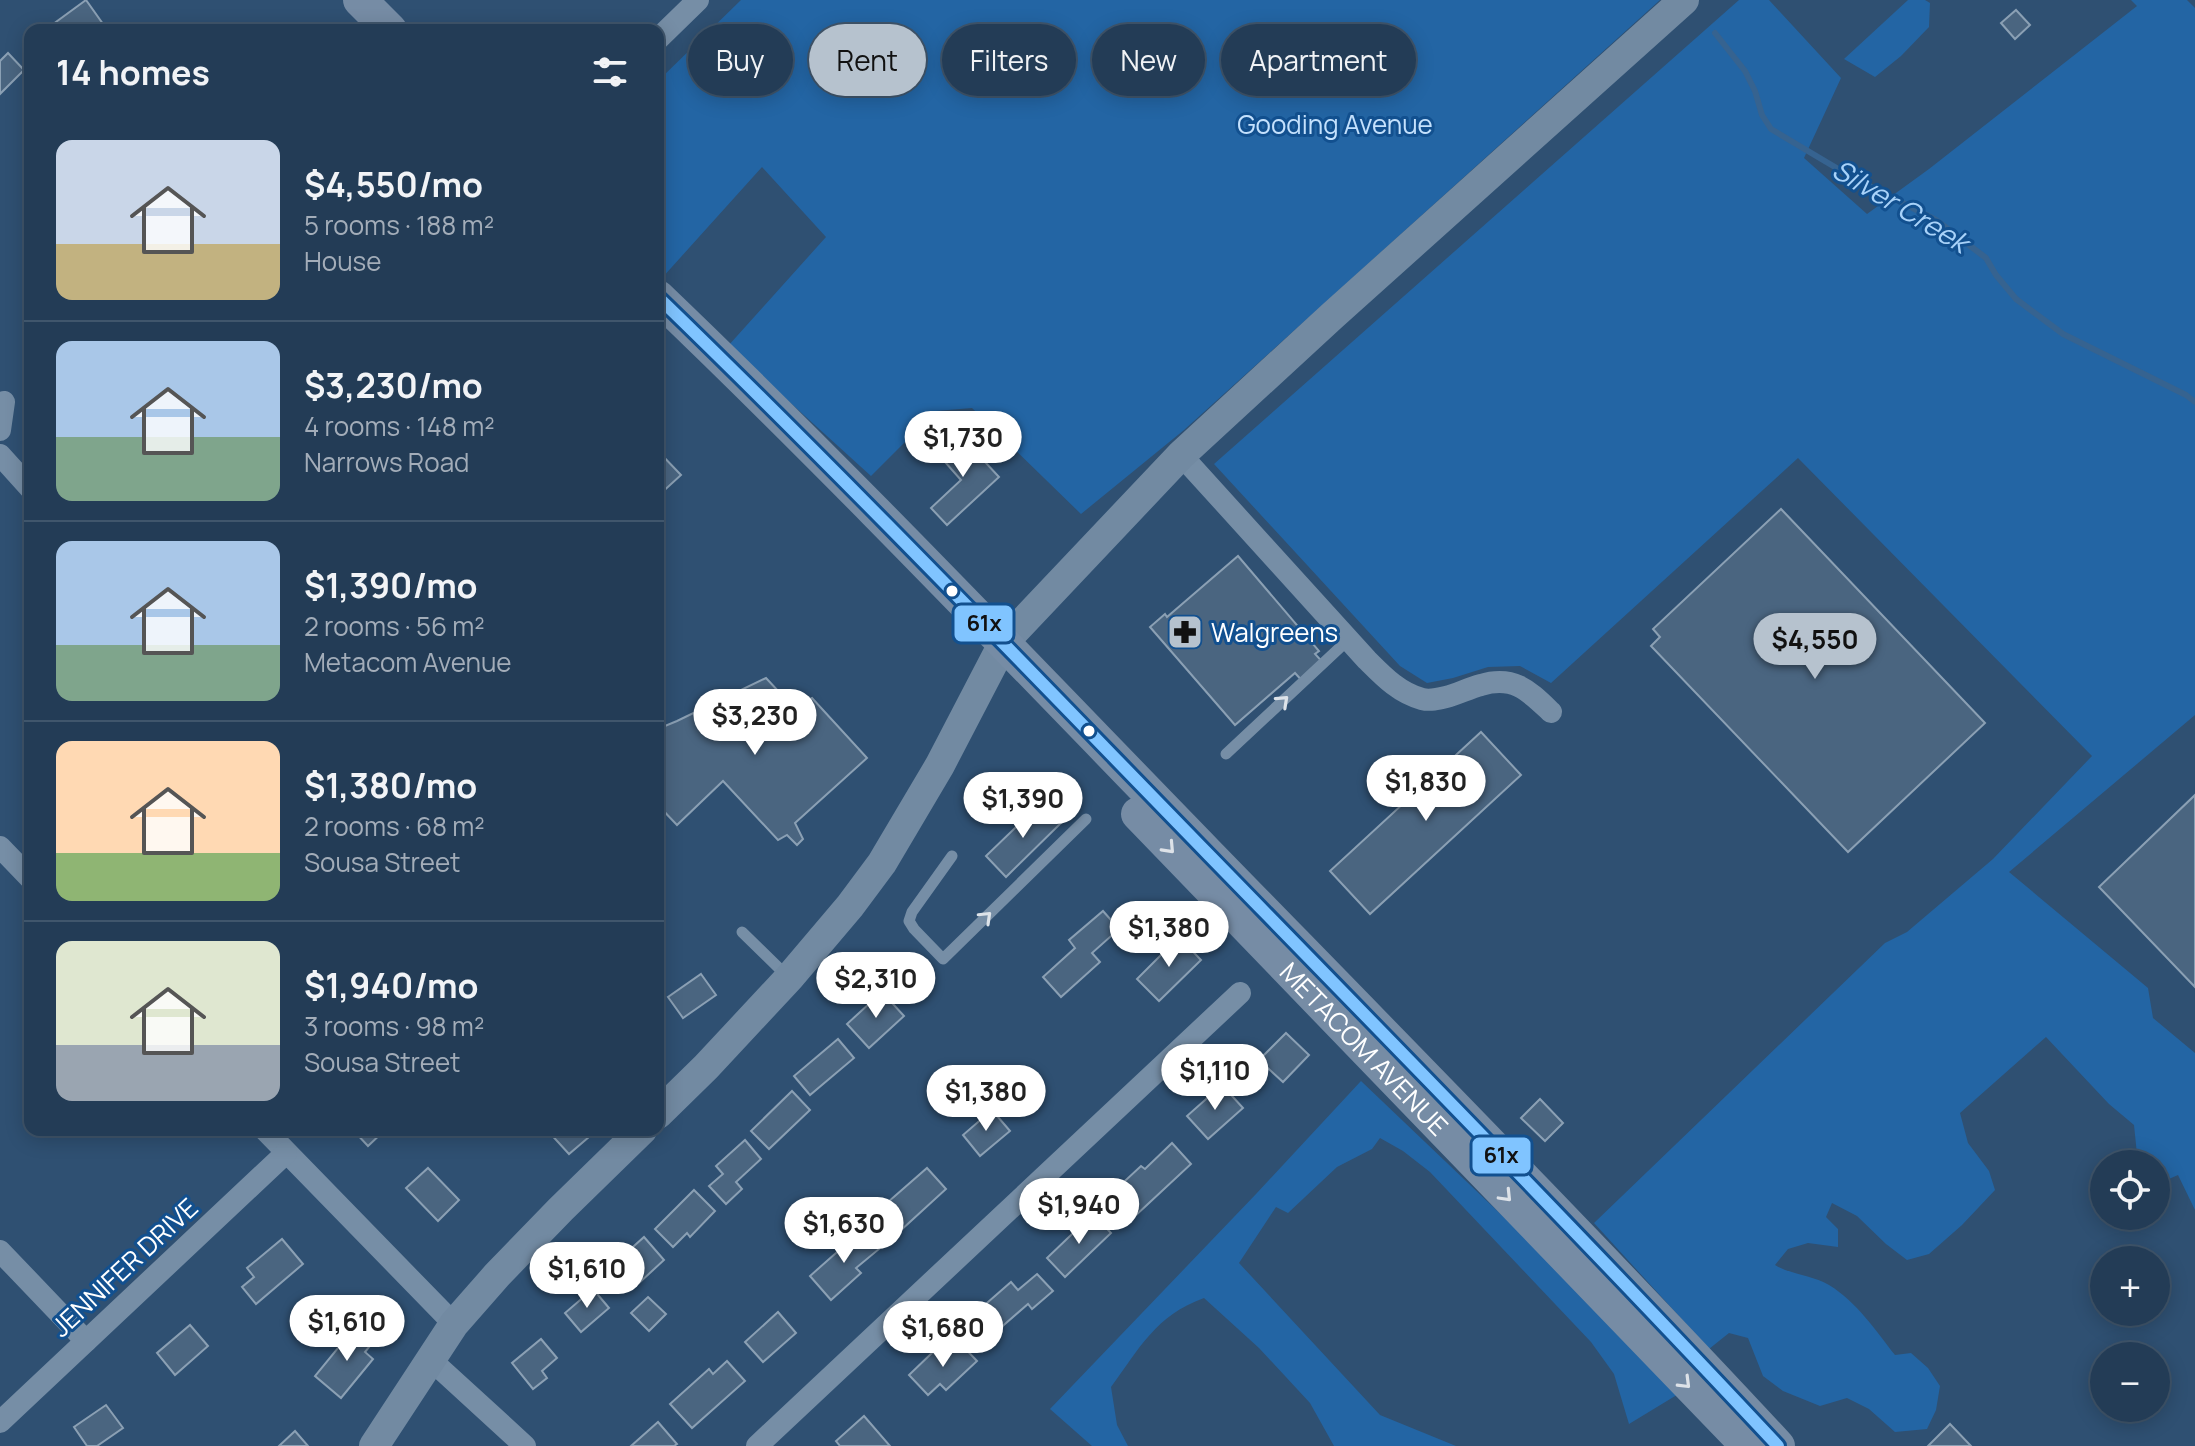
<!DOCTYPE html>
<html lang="en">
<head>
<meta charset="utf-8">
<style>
  :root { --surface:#233c56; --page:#2f4760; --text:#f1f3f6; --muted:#a3adb9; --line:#40566c; --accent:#b6c2ce }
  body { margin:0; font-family:Manrope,sans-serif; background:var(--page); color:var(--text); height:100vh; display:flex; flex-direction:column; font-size:30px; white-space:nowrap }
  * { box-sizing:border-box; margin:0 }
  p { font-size:26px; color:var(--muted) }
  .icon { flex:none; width:44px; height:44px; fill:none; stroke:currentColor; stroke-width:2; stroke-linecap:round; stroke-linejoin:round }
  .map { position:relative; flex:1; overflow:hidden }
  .side { position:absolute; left:24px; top:24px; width:640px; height:1112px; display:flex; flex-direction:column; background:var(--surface); border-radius:16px; box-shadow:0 4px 20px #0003,0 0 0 2px var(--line) }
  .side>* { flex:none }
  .top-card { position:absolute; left:688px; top:24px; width:760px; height:72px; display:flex; gap:16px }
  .tools { position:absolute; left:2090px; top:1150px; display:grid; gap:16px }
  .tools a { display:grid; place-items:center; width:80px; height:80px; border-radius:50%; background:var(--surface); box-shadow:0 4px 20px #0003,0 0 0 2px var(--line); font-size:40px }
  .price { position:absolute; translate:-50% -68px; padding:0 18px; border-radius:28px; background:#fff; color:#222; font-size:26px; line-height:52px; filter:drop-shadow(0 2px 4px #0008) }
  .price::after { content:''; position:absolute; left:50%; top:48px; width:24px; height:18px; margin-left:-12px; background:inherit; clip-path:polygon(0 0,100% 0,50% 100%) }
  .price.selected { background:var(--accent); color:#111 }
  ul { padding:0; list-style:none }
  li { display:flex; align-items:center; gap:24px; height:200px; padding:0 32px }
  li+li { border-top:2px solid var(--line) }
  li span { display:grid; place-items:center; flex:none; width:224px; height:160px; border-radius:16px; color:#555 }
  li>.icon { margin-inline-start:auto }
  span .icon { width:96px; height:96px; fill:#fffc; stroke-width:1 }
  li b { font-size:34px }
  h2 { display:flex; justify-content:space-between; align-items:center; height:96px; padding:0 32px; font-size:34px }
  .pill { padding:0 28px; border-radius:36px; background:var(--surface); box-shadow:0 4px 20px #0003,0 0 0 2px var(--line); font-size:28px; line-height:72px }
  .pill.selected { background:var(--accent); color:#111 }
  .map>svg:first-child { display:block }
  .green { fill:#2365a4 }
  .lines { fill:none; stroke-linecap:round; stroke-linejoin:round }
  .stream { stroke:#366390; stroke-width:6 }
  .building { fill:#4a6580; stroke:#8ba0b4; stroke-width:2 }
  .lane { stroke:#768ea6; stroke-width:11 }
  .street { stroke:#768ea6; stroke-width:22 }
  .secondary { stroke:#728aa2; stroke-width:30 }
  .primary { stroke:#768ca5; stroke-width:34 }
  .bus-1-casing { stroke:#12508f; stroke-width:18 }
  .bus-1 { stroke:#80c4ff; stroke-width:12 }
  .oneway { stroke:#dde3e9 }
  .oneway2 { stroke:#dde2e8 }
  .bus-dot { fill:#fff; stroke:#12508f; stroke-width:3 }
  .labels { text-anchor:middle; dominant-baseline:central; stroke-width:6; stroke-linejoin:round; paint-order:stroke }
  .park-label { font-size:26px; fill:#c4e1fd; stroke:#12508f }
  .poi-label { font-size:26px; fill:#fff; stroke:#12508f; text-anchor:start }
  .street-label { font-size:26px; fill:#fff; stroke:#12508f }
  .water-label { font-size:28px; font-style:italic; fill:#a8d2f9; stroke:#12508f }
  .line-badge { stroke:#12508f; stroke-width:3 }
  .pale-badge-label { font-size:22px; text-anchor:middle; font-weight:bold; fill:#111 }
</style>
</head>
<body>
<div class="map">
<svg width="2195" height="1446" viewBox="0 0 2195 1446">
  <rect width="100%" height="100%" fill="#2f5072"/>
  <!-- green -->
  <g class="green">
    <polygon points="741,0 1660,0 1184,430 1081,514 972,408 936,411 871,476 728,346 826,237 762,167 662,278 658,273 658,81"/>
    <path d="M1739 0H1769L1841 78 1804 158 1867 214 1929 169 2137 6 2131 0H2187L2195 8V715L2009 872 2148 988 2153 1018 2195 1053V1210L2178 1175 2162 1182 2156 1178V1164H2138L2134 1125 2109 1104 2046 1037 1960 1113 1968 1143 1989 1171 1995 1190 1962 1225 1929 1254 1907 1260 1886 1244 1857 1216 1832 1203 1826 1217 1838 1229V1247L1808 1243 1788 1249 1775 1265C1792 1275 1812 1275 1829 1285 1857 1302 1876 1331 1895 1355L1911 1353 1928 1368 1940 1386 1936 1410 1927 1429 1895 1432 1869 1409 1847 1398 1820 1406 1783 1391 1763 1376 1748 1338 1729 1333 1709 1349 1594 1223 1885 943 1907 932 1993 859 2092 756 1798 458 1551 683 1520 666 1488 667 1453 678 1427 683 1400 666 1214 464Z"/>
    <polygon points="1908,0 1925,0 1930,3 1929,27 1901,56 1875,77 1844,59"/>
    <path d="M1361 1081 1685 1390 1629 1424 1614 1374 1591 1342 1430 1172 1403 1151 1380 1138 1372 1149 1337 1167 1288 1213 1276 1207 1239 1263 1380 1415 1456 1446H1334L1310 1403 1259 1348 1204 1298C1156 1315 1139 1349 1111 1387L1117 1425 1128 1446H1092L1050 1409 1256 1194Z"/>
  </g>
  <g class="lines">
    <!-- stream -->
    <polyline class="stream" points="1715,33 1745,71 1755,91 1762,115 1771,129 1850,176 1936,220 1986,258 1996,275 2016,299 2063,334 2186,395 2195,402"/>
  </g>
  <!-- building -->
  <g class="building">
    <polygon points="86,0 103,24 93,30 45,30"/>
    <polygon points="2016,10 2030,25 2015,39 2001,23"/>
    <polygon points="8,53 24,70 0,94 0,61"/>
    <polygon points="959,434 999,477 947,525 931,508 961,480 938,454"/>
    <polygon points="658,451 681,475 658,496"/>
    <polygon points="1781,509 1985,723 1848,852 1651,646 1660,637 1653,629"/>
    <polygon points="1238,556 1319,651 1315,654 1326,666 1305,684 1295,673 1235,725 1150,627 1165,614 1167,617"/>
    <polygon points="766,678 793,707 812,698 867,758 795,823 803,839 797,845 787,835 778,840 723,781 677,825 658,805 658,718 665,726 677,721"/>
    <polygon points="1481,732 1521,775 1370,914 1330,871"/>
    <polygon points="2195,795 2195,987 2099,887"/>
    <polygon points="1041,803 1061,823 1006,877 986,856"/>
    <polygon points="1103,911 1119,929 1092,953 1100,962 1061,997 1043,977 1075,948 1069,940"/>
    <polygon points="1179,937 1201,960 1159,1001 1137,979"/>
    <polygon points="701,974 716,995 683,1018 668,997"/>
    <polygon points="882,992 904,1016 869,1048 847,1024"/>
    <polygon points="1286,1033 1309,1055 1283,1082 1259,1060"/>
    <polygon points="838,1039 854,1058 810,1095 794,1076"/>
    <polygon points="1222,1085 1243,1108 1208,1139 1187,1116"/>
    <polygon points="792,1091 810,1110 769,1149 751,1131"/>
    <polygon points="1540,1099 1563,1123 1545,1141 1521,1118"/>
    <polygon points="992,1110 1010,1131 980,1156 963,1135"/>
    <polygon points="353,1130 385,1130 368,1146"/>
    <polygon points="547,1130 595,1130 596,1131 569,1154"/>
    <polygon points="745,1140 761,1159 736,1182 742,1189 726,1204 709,1186 723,1174 716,1166"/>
    <polygon points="1172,1143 1191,1164 1135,1216 1113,1192 1141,1166 1145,1169"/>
    <polygon points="428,1168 459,1200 438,1221 406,1188"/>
    <polygon points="927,1168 946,1189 900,1231 880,1209"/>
    <polygon points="694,1190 715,1211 690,1237 687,1233 673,1247 655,1229"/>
    <polygon points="1093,1214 1111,1233 1065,1277 1047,1258"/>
    <polygon points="862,1230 879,1249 856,1268 861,1273 831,1300 810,1276"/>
    <polygon points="644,1237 664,1260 639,1283 635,1278 622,1291 605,1272"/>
    <polygon points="282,1239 303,1264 256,1304 242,1287 254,1277 247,1268"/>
    <polygon points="1037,1274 1053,1291 1032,1309 1028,1304 998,1330 980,1309 1011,1282 1018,1290"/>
    <polygon points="593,1289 609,1308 581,1332 565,1313"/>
    <polygon points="648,1297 666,1314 649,1331 631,1313"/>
    <polygon points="778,1312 796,1333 763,1362 745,1342"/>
    <polygon points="190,1325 208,1346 175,1375 157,1353"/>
    <polygon points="356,1326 374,1341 365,1352 373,1359 341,1398 315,1376"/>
    <polygon points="541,1339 557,1358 542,1371 547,1378 533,1389 512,1363"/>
    <polygon points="958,1341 977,1361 946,1390 940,1384 928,1395 909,1375 933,1352 939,1358"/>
    <polygon points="727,1361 745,1381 692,1428 670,1404 709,1369 713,1374"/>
    <polygon points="106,1405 123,1428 97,1446 87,1446 74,1427"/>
    <polygon points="864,1416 890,1446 840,1446 836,1441"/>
    <polygon points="658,1422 677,1444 674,1446 631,1446"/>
    <polygon points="1950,1424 1971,1446 1928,1446"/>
    <polygon points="295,1431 308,1446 279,1446"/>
  </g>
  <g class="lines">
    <!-- lane -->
    <g class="lane">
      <polyline points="1226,754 1348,640"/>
      <polyline points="952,856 912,912 909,921 914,929 943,959 1086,819"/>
      <polyline points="742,932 787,976"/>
    </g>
    <!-- street -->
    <g class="street">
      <polyline points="658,39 698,0"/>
      <polyline points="0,430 4,402"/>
      <polyline points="0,455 30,488"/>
      <path d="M1181 455 1367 660C1383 676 1399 693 1422 699 1430 701 1438 699 1446 697 1458 694 1469 688 1481 685 1514 675 1529 691 1551 712"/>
      <polyline points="0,847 30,878"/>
      <polyline points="265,1130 454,1324"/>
      <polyline points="0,1251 86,1341"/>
      <polyline points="431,1360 525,1446"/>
      <polyline points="0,1422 286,1153"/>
      <polyline points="757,1446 1240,993"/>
    </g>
    <!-- secondary -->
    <g class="secondary">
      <polyline points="658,1114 706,1067 789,978 850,906 882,863 940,765 1004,642 1181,455 1332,316 1684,0"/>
      <polyline points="374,1446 454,1324 497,1275 561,1209 642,1130"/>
    </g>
    <!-- primary -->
    <g class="primary">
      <polyline points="360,0 390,30"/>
      <path d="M658 297C846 477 1026 667 1207 853 1399 1050 1591 1245 1778 1446"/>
      <path id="s1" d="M1138 814 1743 1441"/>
    </g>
    <defs>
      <path id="bus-1" d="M658 297C845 478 1026 667 1208 854 1399 1050 1591 1246 1778 1446"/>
    </defs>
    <!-- bus-1 casing -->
    <use href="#bus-1" class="bus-1-casing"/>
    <!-- bus-1 -->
    <use href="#bus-1" class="bus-1"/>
  </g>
  <!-- one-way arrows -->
  <defs><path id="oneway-chevron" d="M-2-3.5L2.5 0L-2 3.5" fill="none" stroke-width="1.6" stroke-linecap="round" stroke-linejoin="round" transform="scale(2)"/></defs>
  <g class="oneway">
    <use href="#oneway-chevron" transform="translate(1283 701) rotate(-43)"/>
    <use href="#oneway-chevron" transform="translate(986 917) rotate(-44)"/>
  </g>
  <g class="oneway2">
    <use href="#oneway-chevron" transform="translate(1169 848) rotate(47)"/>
    <use href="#oneway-chevron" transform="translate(1506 1196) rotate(46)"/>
    <use href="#oneway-chevron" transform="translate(1685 1383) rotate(45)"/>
  </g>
  <!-- icons -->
  <defs>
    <symbol id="pharmacy-square" viewBox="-11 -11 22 22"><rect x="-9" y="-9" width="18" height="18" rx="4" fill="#b6c2ce" stroke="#12508f"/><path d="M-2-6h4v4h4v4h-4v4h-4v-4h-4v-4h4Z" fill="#111"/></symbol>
  </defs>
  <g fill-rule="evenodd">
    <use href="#pharmacy-square" x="1165" y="612" width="40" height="40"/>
  </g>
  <!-- markers -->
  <g class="bus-dot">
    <circle cx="952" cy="591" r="7"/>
    <circle cx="1089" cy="731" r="7"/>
  </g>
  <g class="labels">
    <!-- park labels -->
    <g class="park-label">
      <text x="1335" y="124">Gooding Avenue</text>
    </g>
    <!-- poi labels -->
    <g class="poi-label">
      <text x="1211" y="632">Walgreens</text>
    </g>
    <!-- street labels -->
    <g class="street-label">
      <text stroke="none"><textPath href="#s1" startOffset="326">METACOM AVENUE</textPath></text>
      <text transform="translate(124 1267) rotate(-43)">JENNIFER DRIVE</text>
    </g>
    <!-- water labels -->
    <g class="water-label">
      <text transform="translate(1901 205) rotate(31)">Silver Creek</text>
    </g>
  </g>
  <g class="line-badge">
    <rect x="953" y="604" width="61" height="39" rx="8" fill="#80c4ff"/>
    <rect x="1471" y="1136" width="61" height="39" rx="8" fill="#80c4ff"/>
  </g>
  <g class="pale-badge-label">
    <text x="984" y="631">61x</text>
    <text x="1501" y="1163">61x</text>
  </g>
</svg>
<div class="tools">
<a><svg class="icon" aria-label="locate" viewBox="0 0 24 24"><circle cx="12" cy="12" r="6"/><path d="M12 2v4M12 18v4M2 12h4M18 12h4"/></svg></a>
<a>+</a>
<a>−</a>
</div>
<b class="price" style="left:963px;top:479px">$1,730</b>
<b class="price selected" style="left:1815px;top:681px">$4,550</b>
<b class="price" style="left:755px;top:757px">$3,230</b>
<b class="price" style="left:1426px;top:823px">$1,830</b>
<b class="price" style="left:1023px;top:840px">$1,390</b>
<b class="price" style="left:1169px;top:969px">$1,380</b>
<b class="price" style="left:876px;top:1020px">$2,310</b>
<b class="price" style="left:1215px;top:1112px">$1,110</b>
<b class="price" style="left:986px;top:1133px">$1,380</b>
<b class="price" style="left:1079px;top:1246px">$1,940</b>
<b class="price" style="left:844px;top:1265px">$1,630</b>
<b class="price" style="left:587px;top:1310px">$1,610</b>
<b class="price" style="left:347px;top:1363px">$1,610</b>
<b class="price" style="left:943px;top:1369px">$1,680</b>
<div class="top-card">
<a class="pill">Buy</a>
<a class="pill selected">Rent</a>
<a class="pill">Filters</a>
<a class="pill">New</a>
<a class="pill">Apartment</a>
</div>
<section class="side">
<h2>14 homes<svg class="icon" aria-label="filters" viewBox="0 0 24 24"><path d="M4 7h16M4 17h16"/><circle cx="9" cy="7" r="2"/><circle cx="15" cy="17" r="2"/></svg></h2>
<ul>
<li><span style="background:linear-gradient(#c9d6e8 65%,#c2b280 0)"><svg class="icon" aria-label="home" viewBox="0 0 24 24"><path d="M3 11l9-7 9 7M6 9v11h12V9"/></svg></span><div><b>$4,550/mo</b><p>5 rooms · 188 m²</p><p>House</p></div></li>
<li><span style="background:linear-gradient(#a9c7e8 60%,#7fa58c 0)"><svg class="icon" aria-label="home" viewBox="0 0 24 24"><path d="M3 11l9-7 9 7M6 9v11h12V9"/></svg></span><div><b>$3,230/mo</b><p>4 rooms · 148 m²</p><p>Narrows Road</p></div></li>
<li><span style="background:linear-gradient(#a9c7e8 65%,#7fa58c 0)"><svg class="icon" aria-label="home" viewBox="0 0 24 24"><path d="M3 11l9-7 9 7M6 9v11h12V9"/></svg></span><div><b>$1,390/mo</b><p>2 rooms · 56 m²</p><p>Metacom Avenue</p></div></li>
<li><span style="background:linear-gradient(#ffd9b3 70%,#8fb573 0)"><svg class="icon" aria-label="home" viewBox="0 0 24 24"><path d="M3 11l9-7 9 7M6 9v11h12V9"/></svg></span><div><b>$1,380/mo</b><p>2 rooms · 68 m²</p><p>Sousa Street</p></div></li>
<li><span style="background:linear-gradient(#dfe7d0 65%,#9aa5b1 0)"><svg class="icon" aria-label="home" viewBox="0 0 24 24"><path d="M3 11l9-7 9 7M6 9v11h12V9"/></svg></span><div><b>$1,940/mo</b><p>3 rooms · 98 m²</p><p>Sousa Street</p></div></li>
</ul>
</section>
</div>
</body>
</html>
